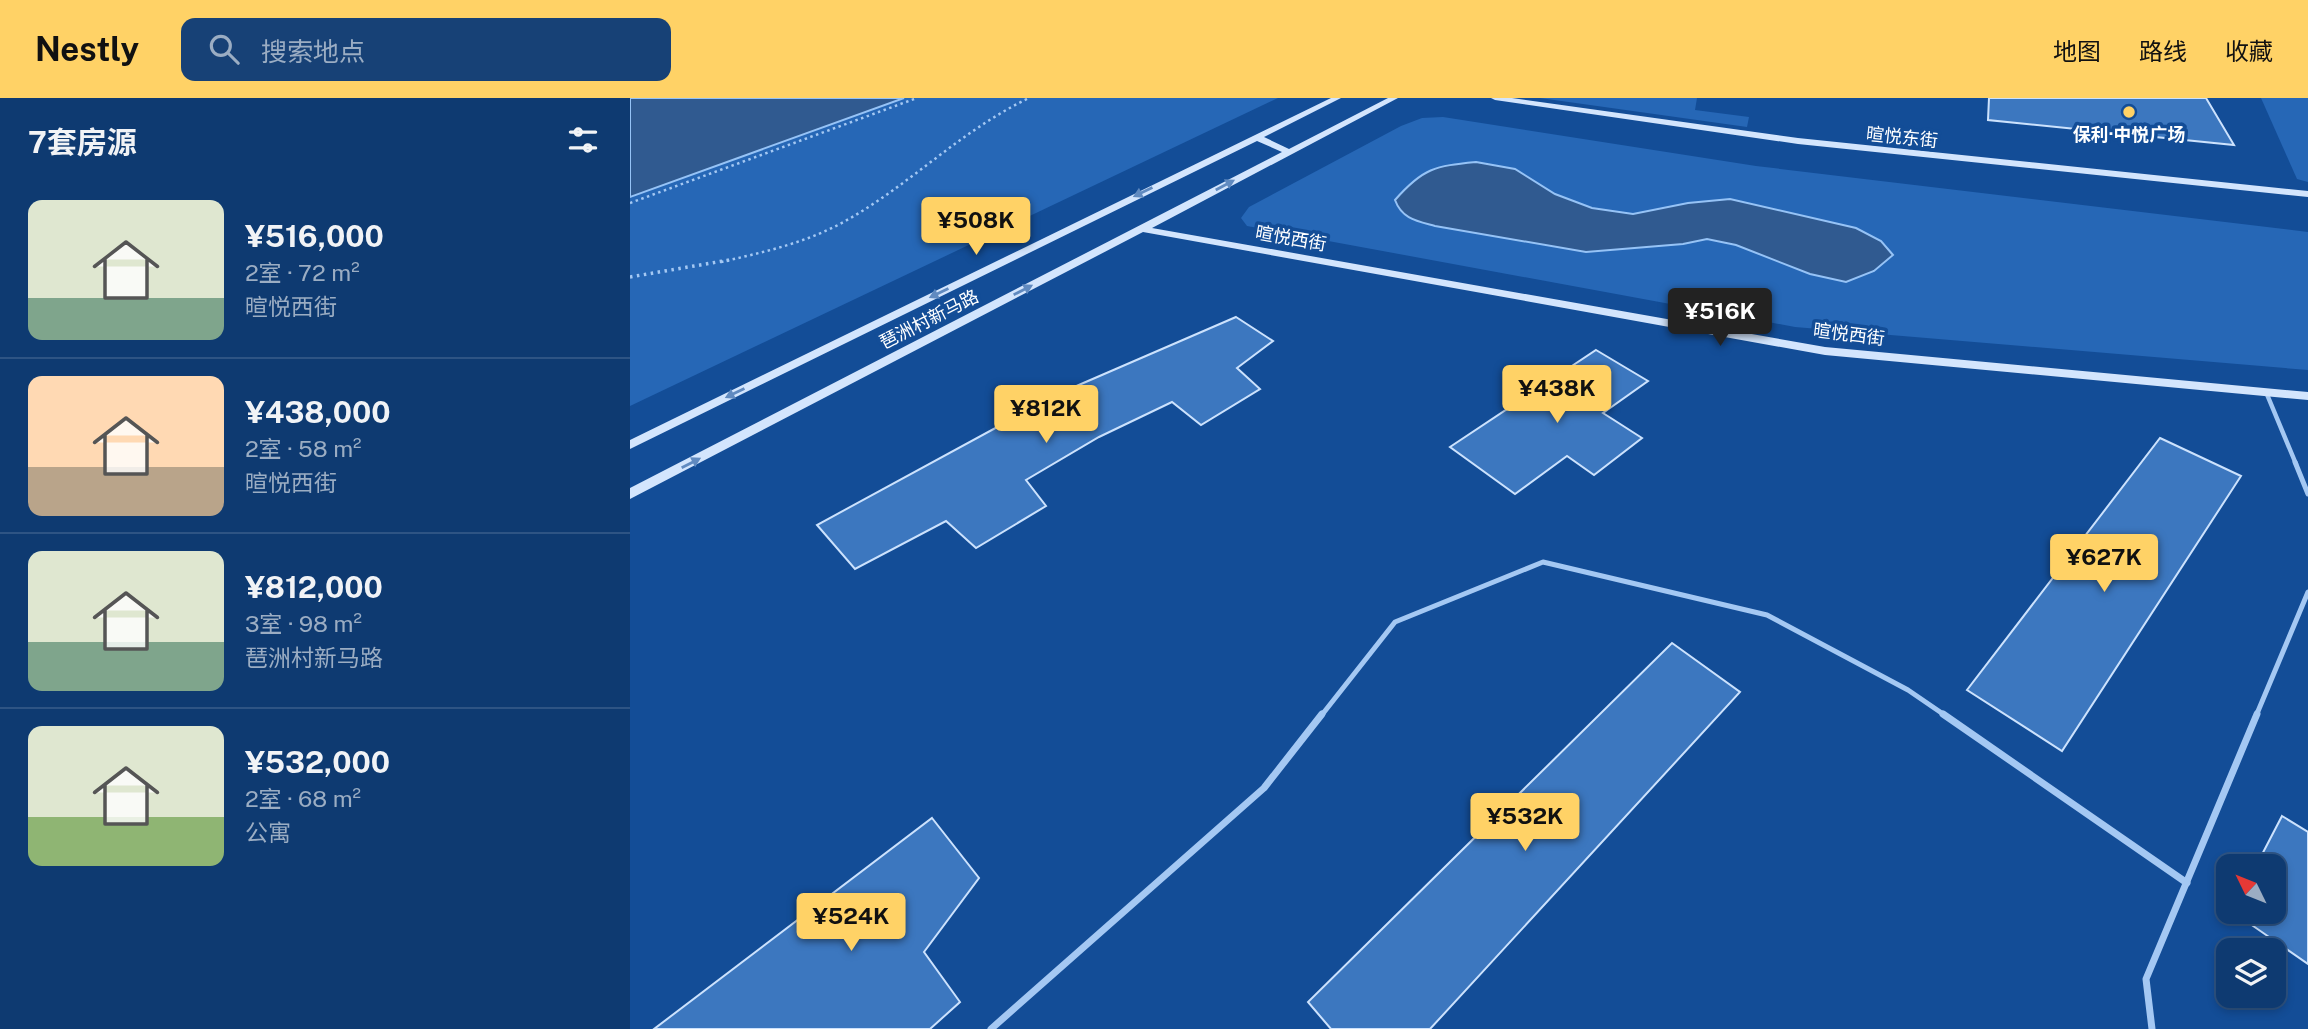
<!DOCTYPE html>
<html lang="zh">
<head>
<meta charset="utf-8">
<style>
  :root { --surface:#0e3a71; --page:#174176; --text:#f1f3f6; --muted:#9badc3; --line:#2e5484; --accent:#ffd266 }
  body { margin:0; font-family:"Public Sans","Noto Sans SC",sans-serif; background:var(--page); color:var(--text); height:100vh; display:flex; flex-direction:column; font-size:26px; white-space:nowrap }
  * { box-sizing:border-box; margin:0 }
  p { font-size:23px; color:var(--muted) }
  .icon { flex:none; width:38px; height:38px; fill:none; stroke:currentColor; stroke-width:2; stroke-linecap:round; stroke-linejoin:round }
  .map { position:relative; flex:1; overflow:hidden }
  .sheet { display:flex; flex-direction:column; background:var(--surface); width:630px }
  .sheet>* { flex:none }
  .needle { width:46px; rotate:313deg }
  .fabs { position:absolute; left:1586px; top:756px; display:grid; gap:14px }
  .fabs a { display:grid; place-items:center; width:70px; height:70px; border-radius:14px; background:var(--surface); box-shadow:0 4px 10px #0003,0 0 0 2px var(--line); font-size:35px }
  .price { position:absolute; translate:-50% -60px; padding:0 16px; border-radius:7px; background:var(--accent); color:#111; font-size:23px; line-height:46px; filter:drop-shadow(0 2px 4px #0008) }
  .price::after { content:''; position:absolute; left:50%; top:42px; width:21px; height:16px; margin-left:-10px; background:inherit; clip-path:polygon(0 0,100% 0,50% 100%) }
  .price.on { background:#222; color:#fff }
  ul { padding:0; list-style:none }
  li { display:flex; align-items:center; gap:21px; height:175px; padding:0 28px }
  li+li { border-top:2px solid var(--line) }
  li span { display:grid; place-items:center; flex:none; width:196px; height:140px; border-radius:14px; color:#555 }
  li>.icon { margin-inline-start:auto }
  span .icon { width:84px; height:84px; fill:#fffc; stroke-width:1 }
  li b { font-size:30px }
  h2 { display:flex; justify-content:space-between; align-items:center; height:84px; padding:0 28px; font-size:30px }
  header { display:flex; align-items:center; gap:42px; box-sizing:border-box; height:98px; padding:0 35px; background:var(--accent); color:#111 }
  header strong { font-size:33px }
  nav { display:flex; gap:38px; margin-inline-start:auto; font-size:24px }
  .search { width:490px; height:63px; background:var(--page); display:flex; align-items:center; gap:18px; box-sizing:border-box; padding:0 24px; border-radius:14px; color:var(--muted); font-size:26px }
  main { display:flex; flex:1; min-height:0 }
  .map>svg:first-child { display:block }
  .green { fill:#2667b6 }
  .water { fill:#305a90; stroke:#96c3f6; stroke-width:2 }
  .building { fill:#3c77bf; stroke:#cce2fd; stroke-width:2 }
  .lines { fill:none; stroke-linecap:round; stroke-linejoin:round }
  .path-far1 { stroke:#a4c8f3; stroke-width:2.5; stroke-dasharray:2.5 3.5; stroke-linecap:butt }
  .path { stroke:#a4c8f3; stroke-width:3.5; stroke-dasharray:2.5 4.5; stroke-linecap:butt }
  .lane-far2 { stroke:#a4c8f3; stroke-width:4.5 }
  .lane-far1 { stroke:#a4c8f3; stroke-width:5 }
  .lane { stroke:#a4c8f3; stroke-width:7 }
  .secondary { fill:#d3e5fd; fill-rule:evenodd }
  .oneway { fill:#608ac0 }
  .poi-dot { fill:#ffd266; stroke:#134d97; stroke-width:2.5 }
  .labels { text-anchor:middle; dominant-baseline:central; stroke-width:7; stroke-linejoin:round; paint-order:stroke }
  .far-poi-label { font-size:18px; font-weight:bold; fill:#fff; stroke:#134d97 }
  .far-street-label { font-size:18px; fill:#fff; stroke:#134d97 }
</style>
</head>
<body>
<header>
<strong>Nestly</strong>
<div class="search"><svg class="icon" aria-label="search" viewBox="0 0 24 24"><circle cx="10" cy="10" r="6"/><path d="M15 15l6 6"/></svg>搜索地点</div>
<nav><a>地图</a><a>路线</a><a>收藏</a></nav>
</header>
<main>
<section class="sheet">
<h2>7套房源<svg class="icon" aria-label="filters" viewBox="0 0 24 24"><path d="M4 7h16M4 17h16"/><circle cx="9" cy="7" r="2"/><circle cx="15" cy="17" r="2"/></svg></h2>
<ul>
<li><span style="background:linear-gradient(#dfe7d0 70%,#7fa58c 0)"><svg class="icon" aria-label="home" viewBox="0 0 24 24"><path d="M3 11l9-7 9 7M6 9v11h12V9"/></svg></span><div><b>¥516,000</b><p>2室 · 72 m²</p><p>暄悦西街</p></div></li>
<li><span style="background:linear-gradient(#ffd9b3 65%,#b9a48a 0)"><svg class="icon" aria-label="home" viewBox="0 0 24 24"><path d="M3 11l9-7 9 7M6 9v11h12V9"/></svg></span><div><b>¥438,000</b><p>2室 · 58 m²</p><p>暄悦西街</p></div></li>
<li><span style="background:linear-gradient(#dfe7d0 65%,#7fa58c 0)"><svg class="icon" aria-label="home" viewBox="0 0 24 24"><path d="M3 11l9-7 9 7M6 9v11h12V9"/></svg></span><div><b>¥812,000</b><p>3室 · 98 m²</p><p>琶洲村新马路</p></div></li>
<li><span style="background:linear-gradient(#dfe7d0 65%,#8fb573 0)"><svg class="icon" aria-label="home" viewBox="0 0 24 24"><path d="M3 11l9-7 9 7M6 9v11h12V9"/></svg></span><div><b>¥532,000</b><p>2室 · 68 m²</p><p>公寓</p></div></li>
</ul>
</section>
<div class="map">
<svg width="1678" height="931" viewBox="0 0 1678 931">
  <rect width="100%" height="100%" fill="#134d97"/>
  <!-- green -->
  <g class="green">
    <polygon points="274,0 648,0 0,308 0,99"/>
    <polygon points="910,0 1067,0 1065,12 1119,19 1117,29"/>
    <polygon points="1631,0 1678,0 1678,84 1667,81"/>
    <polygon points="813,19 1126,68 1678,134 1678,272 1165,229 617,128 611,120 619,109 771,28 792,20"/>
  </g>
  <!-- water -->
  <g class="water">
    <polygon points="0,0 274,0 0,99"/>
    <path d="M846 64 885 71 925 96 962 110 1003 116 1058 105 1100 101 1226 130 1251 143 1263 157 1244 173 1216 184 1180 176 1106 147 1077 141 1053 146 956 154 805 128C787 123 772 121 765 102 793 70 805 68 846 64Z"/>
  </g>
  <!-- building -->
  <g class="building">
    <polygon points="1359,0 1576,0 1604,47 1358,22"/>
    <polygon points="606,219 643,243 607,270 630,291 571,327 542,304 469,339 396,382 416,408 346,450 316,423 225,471 187,427 428,296"/>
    <polygon points="966,252 1018,283 973,315 1012,340 964,377 937,358 885,396 820,349"/>
    <polygon points="1530,340 1611,378 1432,653 1337,592"/>
    <polygon points="1042,545 1110,594 800,931 701,931 678,904"/>
    <polygon points="1652,718 1678,734 1678,866 1603,814 1643,814 1643,768 1626,768"/>
    <polygon points="302,720 349,780 294,854 330,904 300,931 24,931"/>
  </g>
  <g class="lines">
    <!-- path-far1 -->
    <g class="path-far1">
      <polyline points="0,105 287,0"/>
      <path d="M91 164C130 155 171 146 208 127 276 91 328 34 399 0"/>
    </g>
    <!-- path -->
    <polyline class="path" points="0,179 99,162"/>
    <!-- lane-far2 -->
    <polyline class="lane-far2" points="1636,294 1666,366"/>
    <!-- lane-far1 -->
    <g class="lane-far1">
      <polyline points="1665,364 1678,396"/>
      <polyline points="691,618 765,524 913,464 1137,517 1278,592 1316,618"/>
      <polyline points="1626,618 1678,494"/>
    </g>
    <!-- lane -->
    <g class="lane">
      <polyline points="1313,616 1557,785"/>
      <polyline points="361,931 634,690 692,616"/>
      <polyline points="1522,931 1516,881 1627,616"/>
    </g>
    <!-- secondary -->
    <g class="secondary">
      <polygon points="701,0 711,0 634,39 659,51 758,0 768,0 522,130 1195,249 1678,294 1678,302 1195,257 513,134 0,401 0,390 652,54 627,43 0,351 0,342"/>
      <polygon points="861,0 882,0 1168,40 1678,93 1678,99 1168,46 865,2"/>
    </g>
  </g>
  <!-- one-way arrows -->
  <defs><path id="oneway-solid" d="M-6-.8H1V-3.2L6.5 0L1 3.2V.8H-6Z" transform="scale(1.75)"/></defs>
  <g class="oneway">
    <use href="#oneway-solid" transform="translate(595 87) rotate(-28)"/>
    <use href="#oneway-solid" transform="translate(513 94) rotate(154)"/>
    <use href="#oneway-solid" transform="translate(393 192) rotate(-27)"/>
    <use href="#oneway-solid" transform="translate(309 195) rotate(154)"/>
    <use href="#oneway-solid" transform="translate(105 295) rotate(154)"/>
    <use href="#oneway-solid" transform="translate(61 365) rotate(-27)"/>
  </g>
  <!-- markers -->
  <circle class="poi-dot" cx="1499" cy="14" r="7"/>
  <g class="labels">
    <!-- far-poi labels -->
    <g class="far-poi-label">
      <text x="1499" y="36">保利·中悦广场</text>
    </g>
    <!-- far-street labels -->
    <g class="far-street-label">
      <text transform="translate(1272 39) rotate(6)">暄悦东街</text>
      <text transform="translate(661 140) rotate(10)">暄悦西街</text>
      <text transform="translate(299 221) rotate(-27)">琶洲村新马路</text>
      <text transform="translate(1219 236) rotate(7)">暄悦西街</text>
    </g>
  </g>
</svg>
<div class="fabs">
<a><svg class="needle" viewBox="-14 -14 28 28"><path d="M0-13l5 13h-10z" fill="#e53935"/><path d="M0 13l5-13h-10z" fill="#9badc3"/></svg></a>
<a><svg class="icon" aria-label="layers" viewBox="0 0 24 24"><path d="M12 4l9 5-9 5-9-5zM3 14l9 5 9-5"/></svg></a>
</div>
<b class="price" style="left:346px;top:159px">¥508K</b>
<b class="price on" style="left:1090px;top:250px">¥516K</b>
<b class="price" style="left:927px;top:327px">¥438K</b>
<b class="price" style="left:416px;top:347px">¥812K</b>
<b class="price" style="left:1474px;top:496px">¥627K</b>
<b class="price" style="left:895px;top:755px">¥532K</b>
<b class="price" style="left:221px;top:855px">¥524K</b>
</div>
</main>
</body>
</html>
